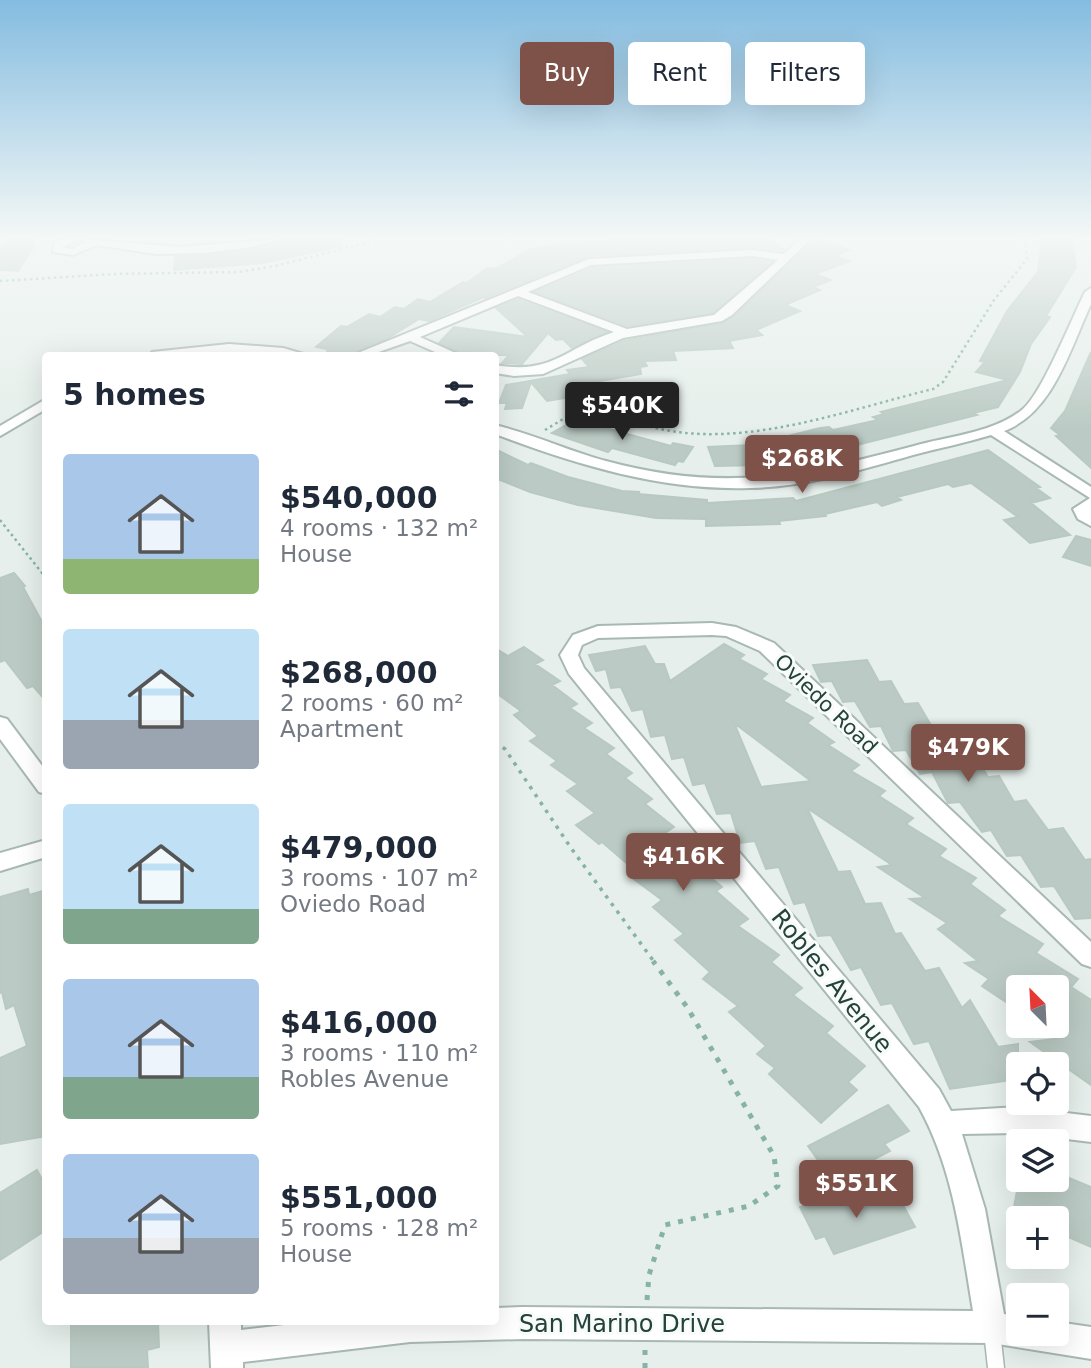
<!DOCTYPE html>
<html lang="en">
<head>
<meta charset="utf-8">
<style>
  :root { --surface:#fff; --page:#f2f2f3; --text:#1f2937; --muted:#747a83; --accent:#7f5249 }
  body { margin:0; font-family:"DejaVu Sans",sans-serif; background:var(--page); color:var(--text); height:100vh; display:flex; flex-direction:column; font-size:26px; white-space:nowrap }
  * { box-sizing:border-box; margin:0 }
  p { font-size:23px; color:var(--muted) }
  .icon { flex:none; width:38px; height:38px; fill:none; stroke:currentColor; stroke-width:2; stroke-linecap:round; stroke-linejoin:round }
  .map { position:relative; flex:1; overflow:hidden }
  .details { position:absolute; left:42px; top:352px; width:457px; height:973px; display:flex; flex-direction:column; background:var(--surface); border-radius:7px; box-shadow:0 7px 28px #0002 }
  .details>* { flex:none }
  .top-card { position:absolute; left:520px; top:42px; width:466px; height:63px; display:flex; gap:14px }
  .needle { width:46px; rotate:336deg }
  .fabs { position:absolute; left:1006px; top:975px; display:grid; gap:14px }
  .fabs a { display:grid; place-items:center; width:63px; height:63px; border-radius:7px; background:var(--surface); box-shadow:0 7px 28px #0002; font-size:35px }
  .price { position:absolute; translate:-50% -60px; padding:0 16px; border-radius:7px; background:var(--accent); color:#fff; font-size:23px; line-height:46px; filter:drop-shadow(0 2px 4px #0008) }
  .price::after { content:''; position:absolute; left:50%; top:42px; width:21px; height:16px; margin-left:-10px; background:inherit; clip-path:polygon(0 0,100% 0,50% 100%) }
  .price.selected { background:#222; color:#fff }
  ul { padding:0; list-style:none }
  li { display:flex; align-items:center; gap:21px; height:175px; padding:0 21px }
  li span { display:grid; place-items:center; flex:none; width:196px; height:140px; border-radius:7px; color:#555 }
  li>.icon { margin-inline-start:auto }
  span .icon { width:84px; height:84px; fill:#fffc; stroke-width:1 }
  li b { font-size:30px }
  h2 { display:flex; justify-content:space-between; align-items:center; height:84px; padding:0 21px; font-size:30px }
  .tag { padding:0 24px; border-radius:7px; background:var(--surface); box-shadow:0 7px 28px #0002; font-size:24px; line-height:63px }
  .tag.selected { background:var(--accent); color:#fff }
  .map>svg:first-child { display:block }
  .building { fill:#bbcac4; stroke:#b8c9c2; stroke-width:2; fill-rule:evenodd }
  .lines { fill:none; stroke-linecap:round; stroke-linejoin:round }
  .service-casing { stroke:#a8b8b2; stroke-width:3 }
  .minor-casing { stroke:#a8b8b2; stroke-width:4 }
  .path-far2 { stroke:#86b3a5; stroke-width:2.5; stroke-dasharray:2.5 3.5; stroke-linecap:butt }
  .path-far1 { stroke:#86b3a5; stroke-width:3.5; stroke-dasharray:3.5 6; stroke-linecap:butt }
  .path { stroke:#86b3a5; stroke-width:5; stroke-dasharray:5 8; stroke-linecap:butt }
  .service { fill:#fff; fill-rule:evenodd }
  .minor { fill:#fff; fill-rule:evenodd }
  .labels { text-anchor:middle; dominant-baseline:central; stroke-width:6; stroke-linejoin:round; paint-order:stroke }
  .street-label { font-size:21px; fill:#24423a; stroke:#f7fbf9 }
  .near-street-label { font-size:24px; fill:#24423a; stroke:#f7fbf9 }
</style>
</head>
<body>
<div class="map">
<svg width="1091" height="1368" viewBox="0 0 1091 1368">
  <rect width="100%" height="100%" fill="#e6efeb"/>
  <!-- building -->
  <g class="building">
    <polygon points="7,239 34,239 31,244 35,244 18,271 0,270 0,249"/>
    <polygon points="283,239 340,239 341,246 263,263 174,270 175,256 252,250"/>
    <polygon points="634,239 768,239 785,250 752,247 589,256 485,298 484,297 429,321 419,319 388,338 350,355 328,355 327,349 316,347 341,326 347,327 369,314 380,317 395,307 404,309 418,299 430,302 463,282 467,283 487,268 495,269 531,249 565,243"/>
    <polygon points="1042,239 1072,239 1076,267 1046,316 1050,317 1031,344 1020,372 998,407 973,413 977,415 797,460 794,459 767,465 715,466 708,447 752,445 820,428 829,427 833,430 878,420 873,417 884,414 881,412 1008,380 976,372 985,362 980,361 1007,311 1038,272"/>
    <polygon points="821,240 850,250 834,256 850,261 815,274 831,280 813,287 820,290 785,305 800,311 756,330 762,335 729,341 733,348 673,351 676,360 644,361 647,366 640,367 641,374 594,382 601,392 547,401 531,382 522,408 505,409 507,403 499,403 506,385 570,374 567,370 589,367 582,359 624,341 723,323 734,317 809,245"/>
    <polygon points="752,259 772,262 713,313 627,326 535,292 592,268"/>
    <polygon points="518,299 607,332 572,348 563,339 556,340 548,333 522,364 502,363 509,355 462,355 439,343 454,327 528,337 496,308"/>
    <polygon points="1091,352 1091,468 1056,436 1060,435 1051,428 1065,411"/>
    <polygon points="580,417 609,429 671,446 673,443 693,447 683,462 678,461 675,465 612,448 608,452 552,433"/>
    <polygon points="495,449 528,465 531,463 568,477 622,491 639,492 638,494 707,500 707,503 793,498 796,501 988,450 1040,487 1036,488 1050,498 1031,503 1070,535 1030,543 1004,520 1018,517 971,483 953,487 948,484 897,497 901,500 882,506 877,502 825,514 826,516 779,521 780,524 706,526 706,519 656,518 578,505 530,492 495,478"/>
    <polygon points="1076,536 1091,540 1091,566 1063,557"/>
    <polygon points="14,573 25,586 23,587 46,629 46,701 33,686 27,688 5,660 0,662 0,578"/>
    <path d="M724 644 744 655 739 659 767 674 761 679 790 695 783 701 813 718 807 723 834 742 828 745 859 765 851 771 885 791 879 796 913 818 906 824 946 849 939 856 976 878 970 884 1005 910 998 916 1043 944 1036 953 1078 979 1071 987 1091 1000V1085L1030 1042 1062 1038 1052 1032 1057 1026V987H1018V1010L982 986 989 979 965 963 978 961 938 929 947 923 910 899 925 898 878 867 892 865 807 808 838 872 850 871 865 904 881 903 895 934 901 933 925 971 939 968 962 1008 970 1000 998 1047 1018 1044V1079L950 1089 929 1041 914 1044 892 1003 881 1005 861 967 851 970 831 935 818 936 805 902 794 904 779 867 766 869 755 841 740 843 731 813 717 814 705 783 693 785 684 757 672 759 665 735 651 737 643 709 632 711 621 687 611 688 606 669 596 671 589 655 645 646 655 664H664L670 681ZM734 723 811 781 761 787Z"/>
    <polygon points="524,647 543,660 535,664 560,681 552,685 577,704 570,708 592,723 584,728 614,748 606,754 632,773 625,778 652,799 645,804 674,827 665,833 701,858 694,864 722,887 716,891 748,919 738,926 779,955 771,962 802,988 793,995 833,1026 826,1033 865,1066 848,1082 857,1090 821,1123 769,1074 775,1068 757,1054 766,1046 729,1012 738,1006 703,979 710,972 675,940 684,934 653,907 662,900 631,877 637,872 602,842 599,844 576,825 595,813 567,791 578,784 551,765 557,761 530,741 538,736 514,715 521,711 495,692 495,648 508,656"/>
    <polygon points="867,660 879,682 891,681 904,704 918,703 932,727 944,726 958,751 971,750 988,777 999,776 1014,802 1026,800 1048,830 1063,828 1085,860 1091,859 1091,918 1075,919 1054,886 1041,887 1021,855 1007,856 991,830 982,832 960,802 948,803 932,772 920,774 906,750 893,751 881,726 870,727 855,701 843,702 832,681 821,682 813,665"/>
    <polygon points="28,889 29,895 46,890 46,1105 41,1137 0,1144 0,1058 27,1046 14,1005 6,1009 2,992 0,993 0,897"/>
    <polygon points="888,1105 909,1131 884,1144 890,1151 833,1181 808,1146"/>
    <polygon points="37,1170 46,1187 46,1230 0,1260 0,1193"/>
    <polygon points="1057,1173 1091,1187 1091,1247 1057,1232 1057,1218 1012,1218 1019,1180 1057,1180"/>
    <polygon points="849,1190 856,1204 895,1191 915,1227 834,1254 825,1236 816,1239 800,1207"/>
    <polygon points="71,1321 158,1321 159,1347 147,1350 148,1368 71,1368"/>
  </g>
  <g class="lines">
    <defs>
      <polygon id="service" points="992,1323 998,1325 1000,1331 1004,1368 988,1368 984,1331 986,1325"/>
      <g id="minor">
        <polygon points="63,239 79,239 63,247 72,249 85,242 80,239 180,247 281,239 252,247 204,253 156,254 97,245 73,255 53,252 54,243"/>
        <path d="M799 239H811L732 315 722 321 623 338 543 374 514 376 495 373V365C554 375 564 348 614 332L518 296 420 337 460 355H442L410 341 370 355H353L589 259 752 250 784 254ZM752 256 778 260 714 315 627 329 528 292 591 265Z"/>
        <path d="M1091 288V304C1070 349 1053 413 1004 431L1091 487V526L1078 519 1073 509 1090 498 991 435C965 443 939 448 913 455 860 470 806 487 750 488 662 491 577 465 495 434V425C533 434 569 451 606 461 724 493 800 476 914 446 949 436 994 433 1023 409 1042 393 1072 318 1085 292Z"/>
        <polygon points="229,344 283,348 307,355 229,352 151,355 152,352"/>
        <polygon points="46,399 46,409 0,436 0,426"/>
        <path d="M712 623 736 627 774 643 1091 942V967L1082 964 760 651 726 636 712 635 598 638 582 645 578 655 584 668 939 1089 951 1111 1018 1107 1091 1116V1142L1018 1133 962 1134 985 1209 1004 1314 1018 1316V1334H1057V1322L1091 1327V1359L991 1343 523 1339 410 1342 243 1362V1368H211L209 1321H241V1330L318 1321H495V1308L523 1307 973 1311C961 1240 954 1170 919 1107L569 674 560 655 573 635 598 626Z"/>
        <polygon points="0,717 7,719 46,771 46,794 39,792 0,739"/>
        <polygon points="46,840 46,857 0,871 0,853"/>
      </g>
    </defs>
    <!-- service casing -->
    <use href="#service" class="service-casing"/>
    <!-- minor casing -->
    <use href="#minor" class="minor-casing"/>
    <!-- path-far2 -->
    <g class="path-far2">
      <polyline points="0,281 114,274 239,272 275,266 381,239"/>
      <path d="M545 430 583 407C612 415 641 426 671 431 755 445 851 409 933 389L943 382 994 300 1027 259 1025 239"/>
      <polyline points="0,520 46,578"/>
    </g>
    <!-- path-far1 -->
    <polyline class="path-far1" points="495,742 505,749 571,848 655,963"/>
    <!-- path -->
    <g class="path">
      <polyline points="647,1300 649,1275 665,1225 749,1206 778,1186 774,1156 687,1007 653,961"/>
      <polyline points="645,1350 645,1368"/>
    </g>
    <!-- service -->
    <use href="#service" class="service"/>
    <!-- minor -->
    <use href="#minor" class="minor"/>
  </g>
  <!-- sky -->
  <linearGradient id="sky" x2="0" y2="1"><stop stop-color="#84bce0"/><stop offset="0.55" stop-color="#f4f8f6"/><stop offset="1" stop-color="#f4f8f6" stop-opacity="0"/></linearGradient>
  <rect width="1091" height="431" fill="url(#sky)"/>
  <g class="labels">
    <!-- street labels -->
    <g class="street-label">
      <text transform="translate(826 704) rotate(44)">Oviedo Road</text>
    </g>
    <!-- near-street labels -->
    <g class="near-street-label">
      <text transform="translate(832 981) rotate(51)">Robles Avenue</text>
      <text x="622" y="1324">San Marino Drive</text>
    </g>
  </g>
</svg>
<div class="fabs">
<a><svg class="needle" viewBox="-14 -14 28 28"><path d="M0-13l5 13h-10z" fill="#e53935"/><path d="M0 13l5-13h-10z" fill="#747a83"/></svg></a>
<a><svg class="icon" aria-label="locate" viewBox="0 0 24 24"><circle cx="12" cy="12" r="6"/><path d="M12 2v4M12 18v4M2 12h4M18 12h4"/></svg></a>
<a><svg class="icon" aria-label="layers" viewBox="0 0 24 24"><path d="M12 4l9 5-9 5-9-5zM3 14l9 5 9-5"/></svg></a>
<a>+</a>
<a>−</a>
</div>
<b class="price selected" style="left:622px;top:442px">$540K</b>
<b class="price" style="left:802px;top:495px">$268K</b>
<b class="price" style="left:968px;top:784px">$479K</b>
<b class="price" style="left:683px;top:893px">$416K</b>
<b class="price" style="left:856px;top:1220px">$551K</b>
<div class="top-card">
<a class="tag selected">Buy</a>
<a class="tag">Rent</a>
<a class="tag">Filters</a>
</div>
<section class="details">
<h2>5 homes<svg class="icon" aria-label="filters" viewBox="0 0 24 24"><path d="M4 7h16M4 17h16"/><circle cx="9" cy="7" r="2"/><circle cx="15" cy="17" r="2"/></svg></h2>
<ul>
<li><span style="background:linear-gradient(#a9c7e8 75%,#8fb573 0)"><svg class="icon" aria-label="home" viewBox="0 0 24 24"><path d="M3 11l9-7 9 7M6 9v11h12V9"/></svg></span><div><b>$540,000</b><p>4 rooms · 132 m²</p><p>House</p></div></li>
<li><span style="background:linear-gradient(#bfe0f5 65%,#9aa5b1 0)"><svg class="icon" aria-label="home" viewBox="0 0 24 24"><path d="M3 11l9-7 9 7M6 9v11h12V9"/></svg></span><div><b>$268,000</b><p>2 rooms · 60 m²</p><p>Apartment</p></div></li>
<li><span style="background:linear-gradient(#bfe0f5 75%,#7fa58c 0)"><svg class="icon" aria-label="home" viewBox="0 0 24 24"><path d="M3 11l9-7 9 7M6 9v11h12V9"/></svg></span><div><b>$479,000</b><p>3 rooms · 107 m²</p><p>Oviedo Road</p></div></li>
<li><span style="background:linear-gradient(#a9c7e8 70%,#7fa58c 0)"><svg class="icon" aria-label="home" viewBox="0 0 24 24"><path d="M3 11l9-7 9 7M6 9v11h12V9"/></svg></span><div><b>$416,000</b><p>3 rooms · 110 m²</p><p>Robles Avenue</p></div></li>
<li><span style="background:linear-gradient(#a9c7e8 60%,#9aa5b1 0)"><svg class="icon" aria-label="home" viewBox="0 0 24 24"><path d="M3 11l9-7 9 7M6 9v11h12V9"/></svg></span><div><b>$551,000</b><p>5 rooms · 128 m²</p><p>House</p></div></li>
</ul>
</section>
</div>
</body>
</html>
